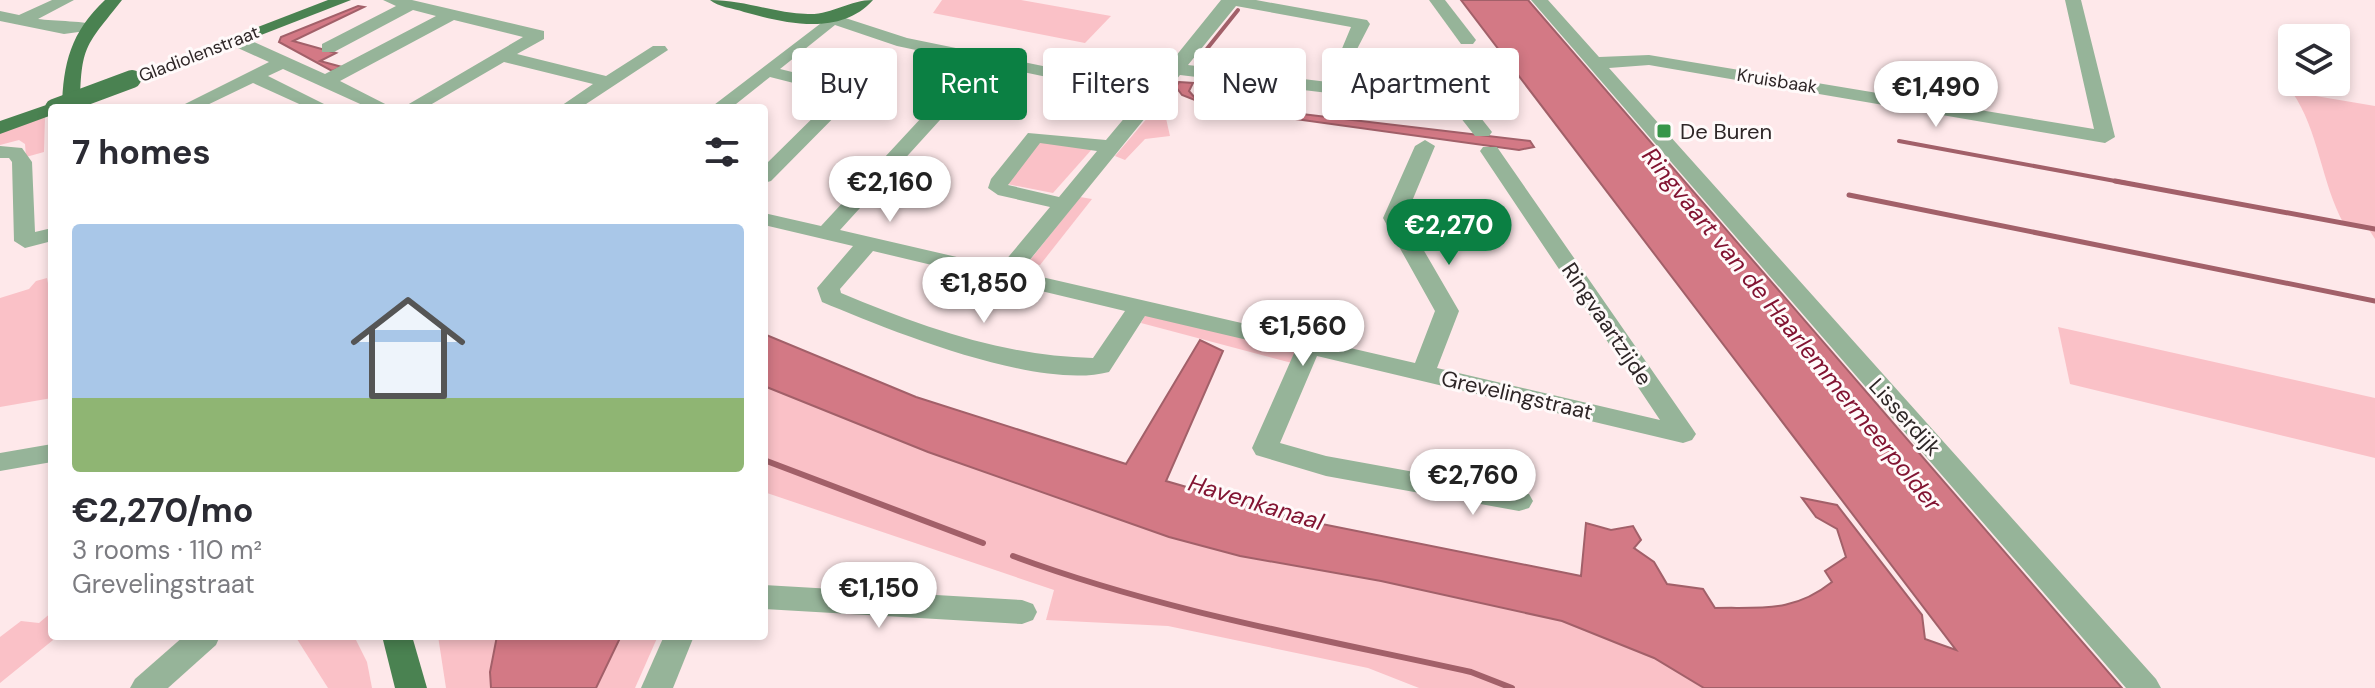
<!DOCTYPE html>
<html lang="en">
<head>
<meta charset="utf-8">
<style>
  :root { --surface:#fff; --page:#f2f2f3; --text:#2b2b33; --muted:#7c7c81; --line:#e1e1e2; --accent:#0b8043 }
  body { margin:0; font-family:"DM Sans",sans-serif; background:var(--page); color:var(--text); height:100vh; display:flex; flex-direction:column; font-size:30px; white-space:nowrap }
  * { box-sizing:border-box; margin:0 }
  p { font-size:26px; color:var(--muted) }
  .icon { flex:none; width:44px; height:44px; fill:none; stroke:currentColor; stroke-width:2; stroke-linecap:round; stroke-linejoin:round }
  .map { position:relative; flex:1; overflow:hidden }
  .details { position:absolute; left:48px; top:104px; width:720px; height:536px; display:flex; flex-direction:column; background:var(--surface); border-radius:8px; box-shadow:0 4px 12px #0003 }
  .details>* { flex:none }
  .hud { position:absolute; left:792px; top:48px; width:760px; height:72px; display:flex; gap:16px }
  .fabs { position:absolute; left:2278px; top:24px; display:grid; gap:16px }
  .fabs a { display:grid; place-items:center; width:72px; height:72px; border-radius:8px; background:var(--surface); box-shadow:0 4px 12px #0003; font-size:40px }
  .price { position:absolute; translate:-50% -68px; padding:0 18px; border-radius:28px; background:#fff; color:#222; font-size:26px; line-height:52px; filter:drop-shadow(0 2px 4px #0008) }
  .price::after { content:''; position:absolute; left:50%; top:48px; width:24px; height:18px; margin-left:-12px; background:inherit; clip-path:polygon(0 0,100% 0,50% 100%) }
  .price.on { background:var(--accent); color:#fff }
  ul { padding:0; list-style:none }
  li { display:grid; align-content:center; gap:16px; height:424px; padding:0 24px }
  li+li { border-top:2px solid var(--line) }
  li span { display:grid; place-items:center; height:248px; border-radius:8px; color:#555 }
  li>.icon { margin-inline-start:auto }
  span .icon { width:144px; height:144px; fill:#fffc; stroke-width:1 }
  li b { font-size:34px }
  h2 { display:flex; justify-content:space-between; align-items:center; height:96px; padding:0 24px; font-size:34px }
  .chip { padding:0 28px; border-radius:8px; background:var(--surface); box-shadow:0 4px 12px #0003; font-size:28px; line-height:72px }
  .chip.on { background:var(--accent); color:#fff }
  .map>svg:first-child { display:block }
  .green { fill:#fac1c7 }
  .water { fill:#d37985; stroke:#a26069; stroke-width:2 }
  .lines { fill:none; stroke-linecap:round; stroke-linejoin:round }
  .stream-far2 { stroke:#a26069; stroke-width:4 }
  .stream-far1 { stroke:#a26069; stroke-width:5 }
  .stream { stroke:#a26069; stroke-width:6 }
  .minor { fill:#96b499; fill-rule:evenodd }
  .major { fill:#4a8251; fill-rule:evenodd }
  .major-bridge { stroke:#4a8251; stroke-width:18 }
  .poi-dot { fill:#37964a; stroke:#fffafa; stroke-width:3 }
  .labels { text-anchor:middle; dominant-baseline:central; stroke-width:6; stroke-linejoin:round; paint-order:stroke }
  .far-street-label { font-size:18px; fill:#2e2627; stroke:#fffafa }
  .poi-label { font-size:22px; fill:#2e2627; stroke:#fffafa; text-anchor:start }
  .street-label { font-size:22px; fill:#2e2627; stroke:#fffafa }
  .water-label { font-size:24px; font-style:italic; fill:#821432; stroke:#fffafa }
</style>
</head>
<body>
<div class="map">
<svg width="2375" height="688" viewBox="0 0 2375 688">
  <rect width="100%" height="100%" fill="#fee8ea"/>
  <!-- green -->
  <g class="green">
    <polygon points="942,0 1021,0 1111,16 1085,43 933,13"/>
    <path d="M2292 92 2375 106V239L2368 228 2344 224C2321 183 2319 130 2292 92Z"/>
    <polygon points="1176,102 1165,114 1170,136 1145,139 1125,160 1115,156 1160,103"/>
    <polygon points="45,117 44,152 26,157 25,144 19,140 0,145 0,133"/>
    <polygon points="1042,139 1093,148 1053,193 1007,184"/>
    <polygon points="1080,197 1092,199 1040,265 1027,264"/>
    <polygon points="47,278 52,304 52,398 0,407 0,298 29,289 36,281"/>
    <polygon points="1147,312 1304,351 1292,363 1141,323"/>
    <polygon points="2058,327 2375,398 2375,458 2070,384"/>
    <polygon points="764,386 928,452 1169,537 1240,556 1381,581 1562,621 1654,658 1704,688 1419,688 1368,668 1168,626 1046,620 1054,590 764,492"/>
    <polygon points="52,612 52,636 58,636 0,683 0,637 21,621 39,623"/>
    <polygon points="295,636 354,636 367,662 372,688 328,688"/>
    <polygon points="438,636 497,636 490,672 491,688 446,688"/>
    <polygon points="621,636 658,636 635,688 596,688"/>
  </g>
  <!-- water -->
  <g class="water">
    <path d="M1461 0H1528L2122 688H1704L1654 658 1562 621 1381 581 1240 556 1169 537 928 452 764 386V334L916 397 1126 464 1200 340 1223 351 1166 481 1297 519 1581 576 1586 523 1611 530 1633 526 1641 540 1634 548 1654 562 1667 584 1703 589 1715 608C1762 607 1793 613 1832 582L1825 571 1846 557 1837 529 1816 517 1802 498 1837 505 1922 615 1925 639 1956 650Z"/>
    <polygon points="358,6 364,7 293,41 336,53 320,61 342,67 332,71 279,42 281,37"/>
    <polygon points="1179,82 1193,83 1189,91 1196,99 1216,104 1530,141 1534,147 1519,150 1215,108 1182,95 1176,87"/>
    <polygon points="497,636 621,636 596,688 491,688 490,672"/>
  </g>
  <g class="lines">
    <!-- stream-far2 -->
    <g class="stream-far2">
      <polyline points="1198,60 1238,10"/>
      <polyline points="1899,141 2126,183"/>
    </g>
    <!-- stream-far1 -->
    <g class="stream-far1">
      <polyline points="2115,181 2375,229"/>
      <polyline points="1849,195 2375,301"/>
    </g>
    <!-- stream -->
    <g class="stream">
      <polyline points="764,460 983,543"/>
      <path d="M1013 556C1161 611 1317 638 1471 672L1512 688"/>
    </g>
    <!-- minor -->
    <g class="minor">
      <path d="M52 0H74L38 19C52 21 90 21 96 26L93 30 64 34 0 21V11L19 15Z"/>
      <polygon points="383,0 412,0 544,31 544,39 517,54 606,76 653,46 665,46 668,50 580,108 558,108 593,84 504,62 425,108 402,108 523,37 454,20 340,81 393,108 369,108 283,69 268,76 332,108 308,108 253,83 201,108 177,108 269,62 229,44 229,36 241,36 325,74 436,16 413,10 334,52 322,52 322,44 396,6"/>
      <path d="M1221 0H1256L1367 20 1370 24 1355 53 1345 84 1466 99 1492 132 1489 136H1475L1453 108 1180 75 1020 272 1415 363 1435 311 1383 218 1415 146 1425 140 1435 146 1405 218 1459 311 1437 368 1660 420 1480 151 1483 147H1497L1692 428 1696 434 1692 440 1683 443 1317 356 1280 443 1326 456 1519 491 1529 494 1533 501 1529 508 1519 511 1326 476 1256 455 1252 448 1295 351 1145 316 1109 372C1038 391 889 330 822 302L817 288 853 246 764 225V213L821 226 973 62 897 46 835 25 780 69 857 88 859 92 771 181 764 183V166L837 94 770 77 731 108H710L833 14 907 38 1150 88ZM1236 6 1351 27 1328 82 1188 65ZM990 65 1142 97 1106 140 1028 133 991 179 988 188 998 195 1050 207 1000 267 840 230ZM1040 143 1097 151 1059 197 1008 185ZM873 251 1125 311 1093 358C1004 356 922 327 841 293L840 289Z"/>
      <polygon points="1429,0 1445,0 1476,40 1473,44 1461,44"/>
      <polygon points="1531,0 1548,0 1599,57 1649,55 2094,129 2065,0 2081,0 2115,137 2105,143 1649,65 1609,68 2156,679 2161,688 2126,688"/>
      <polygon points="0,146 22,148 32,162 35,232 52,228 52,241 25,248 14,241 12,162 9,158 0,158"/>
      <polygon points="52,444 52,462 0,471 0,453"/>
      <polygon points="764,585 1022,600 1033,604 1037,612 1033,620 1022,624 764,609"/>
      <polygon points="184,636 220,636 216,645 168,688 130,688 135,679"/>
      <polygon points="664,636 694,636 673,688 641,688"/>
    </g>
    <!-- major -->
    <g class="major">
      <path d="M105 0H122C85 47 81 45 80 108H62C63 63 71 32 105 0Z"/>
      <polygon points="328,0 351,0 138,83 126,83 123,79"/>
      <path d="M710 0C744 0 774 13 808 14 832 15 849 0 873 0 840 37 785 23 744 12 733 8 718 7 710 0Z"/>
      <polygon points="52,103 61,108 52,108 52,115 0,134 0,121"/>
      <polygon points="382,636 412,636 427,688 395,688"/>
    </g>
    <!-- major-bridge -->
    <polyline class="major-bridge" points="54,108 132,79"/>
  </g>
  <!-- markers -->
  <rect class="poi-dot" x="1656" y="123" width="16" height="16" rx="4"/>
  <g class="labels">
    <!-- far-street labels -->
    <g class="far-street-label">
      <text transform="translate(199 54) rotate(-21)">Gladiolenstraat</text>
      <text transform="translate(1777 81) rotate(9)">Kruisbaak</text>
    </g>
    <!-- poi labels -->
    <g class="poi-label">
      <text x="1680" y="131">De Buren</text>
    </g>
    <!-- street labels -->
    <g class="street-label">
      <text transform="translate(1607 324) rotate(56)">Ringvaartzijde</text>
      <text transform="translate(1517 395) rotate(13)">Grevelingstraat</text>
      <text transform="translate(1905 417) rotate(48)">Lisserdijk</text>
    </g>
    <!-- water labels -->
    <g class="water-label">
      <text transform="translate(1792 329) rotate(51)">Ringvaart van de Haarlemmermeerpolder</text>
      <text transform="translate(1256 502) rotate(17)">Havenkanaal</text>
    </g>
  </g>
</svg>
<div class="fabs">
<a><svg class="icon" aria-label="layers" viewBox="0 0 24 24"><path d="M12 4l9 5-9 5-9-5zM3 14l9 5 9-5"/></svg></a>
</div>
<b class="price" style="left:1936px;top:129px">€1,490</b>
<b class="price" style="left:890px;top:224px">€2,160</b>
<b class="price on" style="left:1449px;top:267px">€2,270</b>
<b class="price" style="left:984px;top:325px">€1,850</b>
<b class="price" style="left:1303px;top:368px">€1,560</b>
<b class="price" style="left:1473px;top:517px">€2,760</b>
<b class="price" style="left:879px;top:630px">€1,150</b>
<div class="hud">
<a class="chip">Buy</a>
<a class="chip on">Rent</a>
<a class="chip">Filters</a>
<a class="chip">New</a>
<a class="chip">Apartment</a>
</div>
<section class="details">
<h2>7 homes<svg class="icon" aria-label="filters" viewBox="0 0 24 24"><path d="M4 7h16M4 17h16"/><circle cx="9" cy="7" r="2"/><circle cx="15" cy="17" r="2"/></svg></h2>
<ul>
<li><span style="background:linear-gradient(#a9c7e8 70%,#8fb573 0)"><svg class="icon" aria-label="home" viewBox="0 0 24 24"><path d="M3 11l9-7 9 7M6 9v11h12V9"/></svg></span><div><b>€2,270/mo</b><p>3 rooms · 110 m²</p><p>Grevelingstraat</p></div></li>
</ul>
</section>
</div>
</body>
</html>
